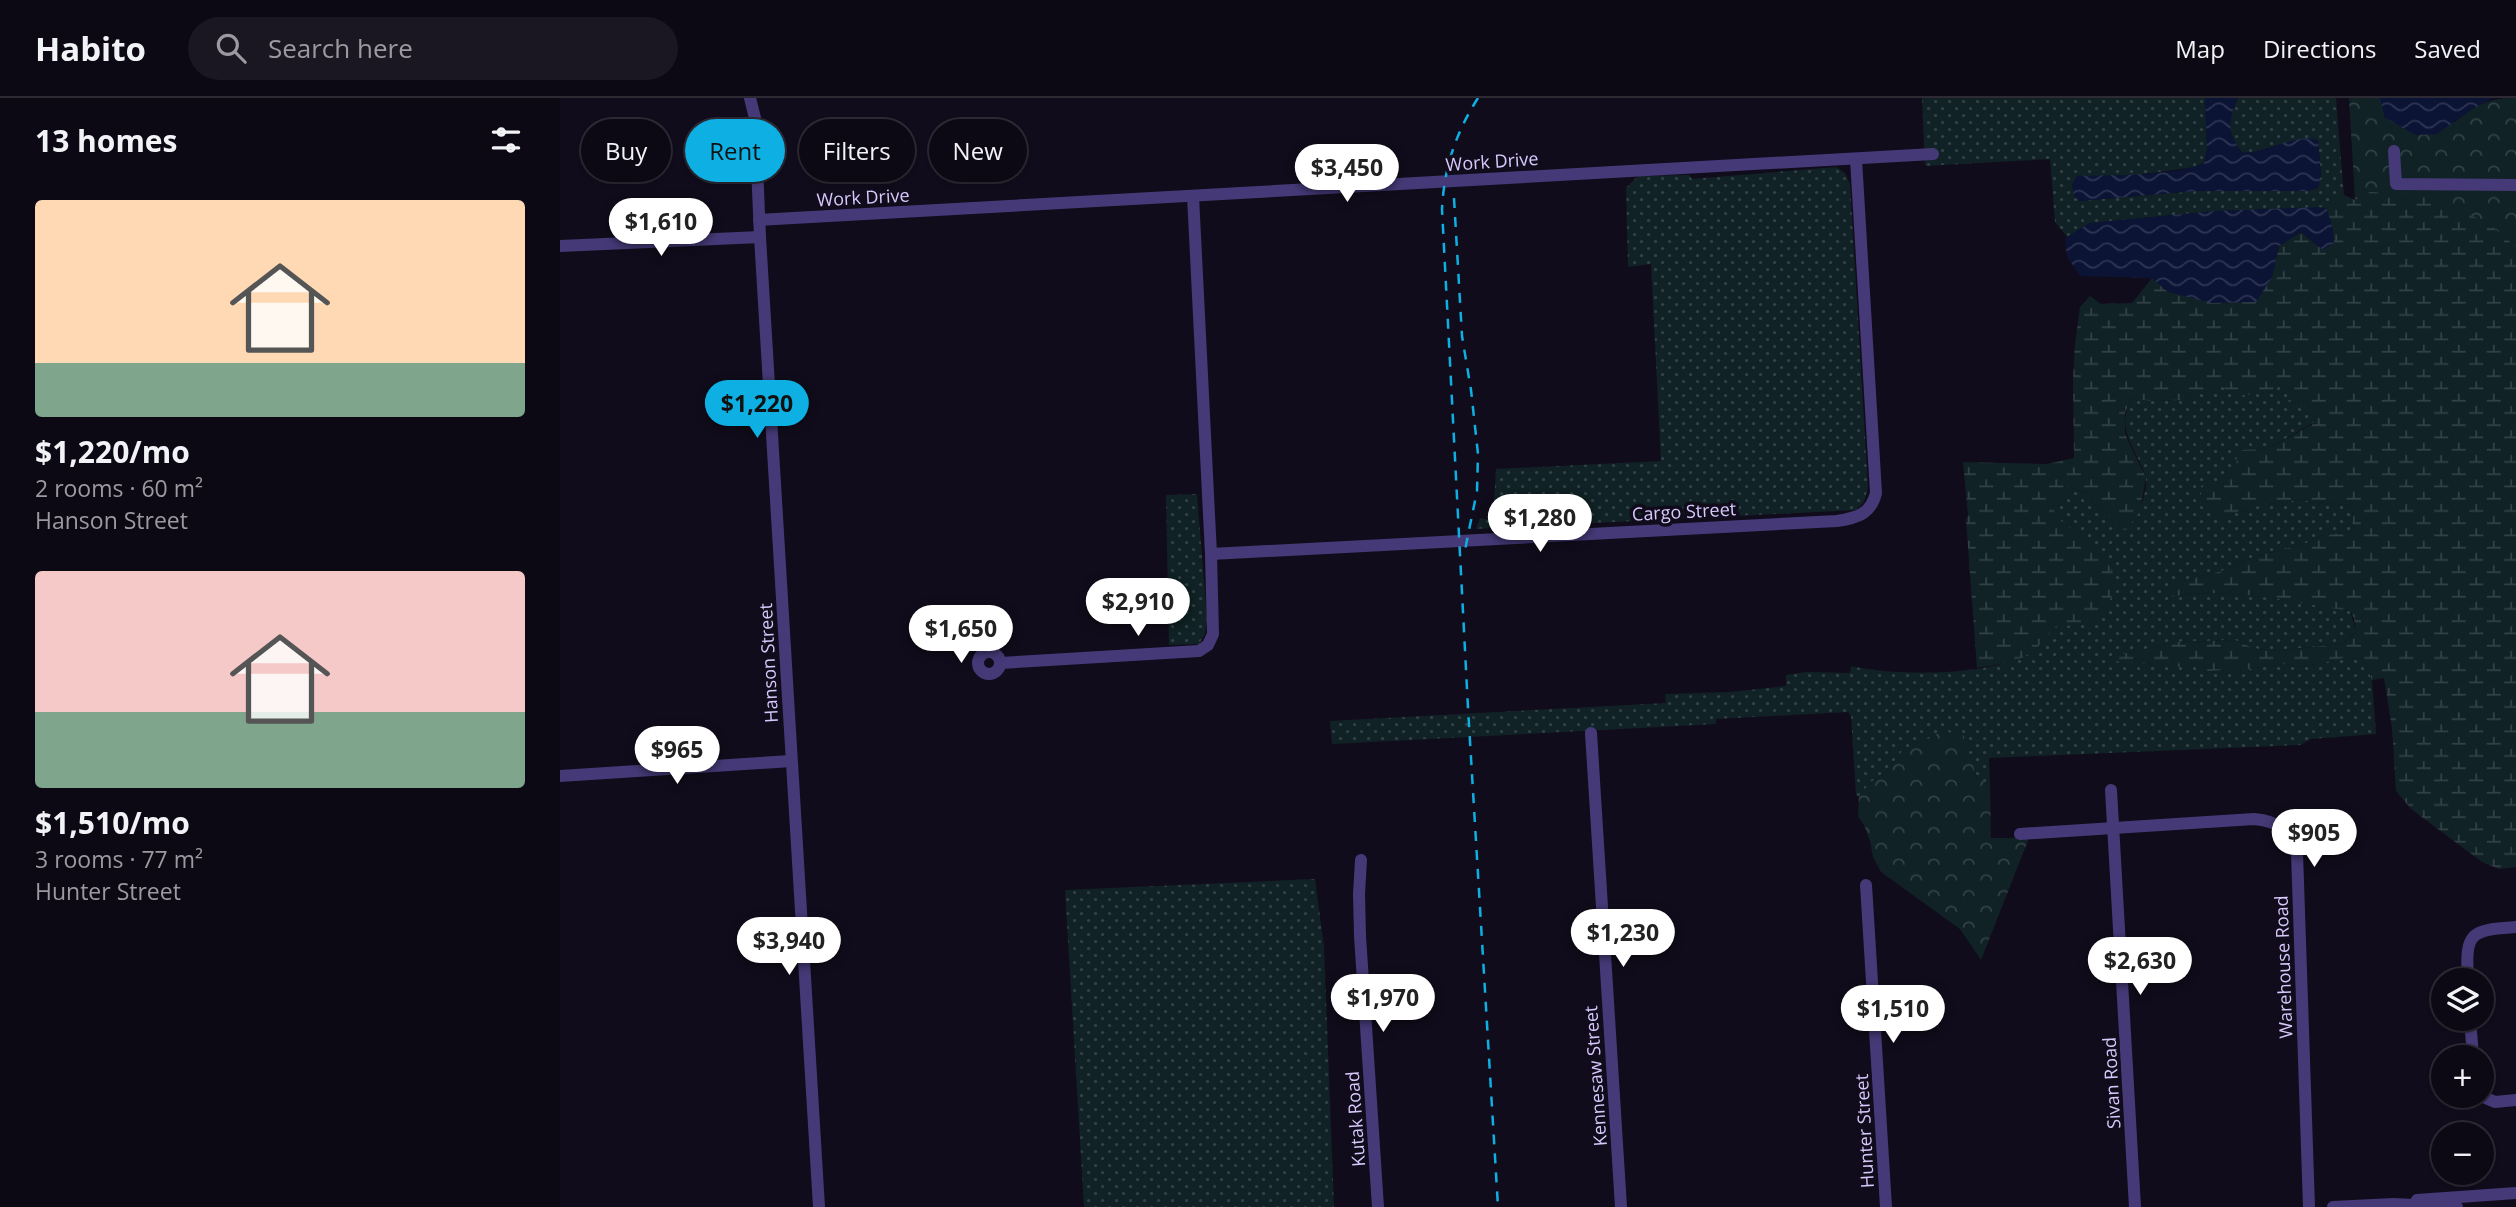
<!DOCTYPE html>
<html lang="en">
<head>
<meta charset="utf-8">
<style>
  :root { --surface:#0d0914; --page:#1b1722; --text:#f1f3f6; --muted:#9a9aa0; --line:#2d2a34; --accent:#0eb0e3 }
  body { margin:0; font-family:"Open Sans",sans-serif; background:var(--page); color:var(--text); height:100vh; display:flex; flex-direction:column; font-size:26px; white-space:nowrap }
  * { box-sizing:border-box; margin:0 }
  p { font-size:23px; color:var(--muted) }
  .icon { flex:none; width:38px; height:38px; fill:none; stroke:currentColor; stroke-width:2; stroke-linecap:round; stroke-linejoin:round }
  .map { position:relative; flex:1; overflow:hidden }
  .drawer { display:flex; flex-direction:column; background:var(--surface); width:560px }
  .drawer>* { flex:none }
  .banner { position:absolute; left:21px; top:21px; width:665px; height:63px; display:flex; gap:14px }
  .controls { position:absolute; left:1871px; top:870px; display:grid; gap:14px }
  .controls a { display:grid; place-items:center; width:63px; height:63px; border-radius:50%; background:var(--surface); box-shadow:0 2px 5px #0004,0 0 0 2px var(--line); font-size:35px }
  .price { position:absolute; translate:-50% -60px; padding:0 16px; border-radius:24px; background:#fff; color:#222; font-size:23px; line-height:46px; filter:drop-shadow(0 2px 4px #0008) }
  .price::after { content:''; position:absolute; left:50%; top:42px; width:21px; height:16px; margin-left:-10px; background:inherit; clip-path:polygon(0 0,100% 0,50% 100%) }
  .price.selected { background:var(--accent); color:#111 }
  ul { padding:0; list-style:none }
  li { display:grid; align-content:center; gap:14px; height:371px; padding:0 35px }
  li span { display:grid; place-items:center; height:217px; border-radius:7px; color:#555 }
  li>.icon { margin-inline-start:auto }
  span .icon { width:126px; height:126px; fill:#fffc; stroke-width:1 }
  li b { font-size:30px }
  h2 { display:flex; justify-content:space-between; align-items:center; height:84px; padding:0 35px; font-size:30px }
  .chip { padding:0 24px; border-radius:32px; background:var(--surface); box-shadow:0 2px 5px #0004,0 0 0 2px var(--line); font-size:24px; line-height:63px }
  .chip.selected { background:var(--accent); color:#111 }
  header { display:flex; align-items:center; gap:42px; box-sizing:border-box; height:98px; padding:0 35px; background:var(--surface); border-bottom:2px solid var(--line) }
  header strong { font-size:33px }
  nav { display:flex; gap:38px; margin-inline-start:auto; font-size:24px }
  .search { width:490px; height:63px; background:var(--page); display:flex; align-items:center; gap:18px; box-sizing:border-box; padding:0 24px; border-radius:38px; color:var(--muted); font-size:26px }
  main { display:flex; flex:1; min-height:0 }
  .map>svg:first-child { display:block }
  .green { fill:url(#green-dots) }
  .forest { fill:url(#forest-crowns) }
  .wetland { fill:url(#wetland-marsh) }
  .water { fill:url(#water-waves) }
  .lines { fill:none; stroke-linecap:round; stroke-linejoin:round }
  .minor { stroke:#453a77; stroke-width:12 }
  .rail { stroke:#0eb0e3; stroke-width:2.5; stroke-dasharray:10 9; stroke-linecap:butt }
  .labels { text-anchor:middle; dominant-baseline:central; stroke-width:7; stroke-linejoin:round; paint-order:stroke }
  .street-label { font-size:18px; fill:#d6c9fc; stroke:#110c1b }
</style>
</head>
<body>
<header>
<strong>Habito</strong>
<div class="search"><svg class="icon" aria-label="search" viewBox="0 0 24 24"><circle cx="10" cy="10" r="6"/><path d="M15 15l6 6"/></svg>Search here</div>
<nav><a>Map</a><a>Directions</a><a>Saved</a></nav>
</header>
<main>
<section class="drawer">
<h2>13 homes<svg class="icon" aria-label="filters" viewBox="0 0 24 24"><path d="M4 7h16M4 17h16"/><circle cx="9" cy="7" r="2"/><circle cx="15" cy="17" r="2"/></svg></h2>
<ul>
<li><span style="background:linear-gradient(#ffd9b3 75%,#7fa58c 0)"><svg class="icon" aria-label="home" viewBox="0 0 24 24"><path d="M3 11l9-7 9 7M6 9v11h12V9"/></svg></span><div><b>$1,220/mo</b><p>2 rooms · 60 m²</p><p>Hanson Street</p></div></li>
<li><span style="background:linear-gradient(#f6c9c9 65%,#7fa58c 0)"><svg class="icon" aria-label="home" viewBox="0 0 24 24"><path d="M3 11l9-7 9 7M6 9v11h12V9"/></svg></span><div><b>$1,510/mo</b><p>3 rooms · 77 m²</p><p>Hunter Street</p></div></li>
</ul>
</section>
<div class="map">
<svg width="1956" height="1109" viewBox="0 0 1956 1109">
  <defs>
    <pattern id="green-dots" width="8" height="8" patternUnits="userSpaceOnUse" patternTransform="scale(1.75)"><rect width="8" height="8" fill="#102225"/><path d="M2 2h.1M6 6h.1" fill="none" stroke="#324146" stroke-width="1.8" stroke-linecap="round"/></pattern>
    <pattern id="forest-crowns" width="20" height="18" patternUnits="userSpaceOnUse" patternTransform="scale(1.75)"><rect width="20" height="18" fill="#102225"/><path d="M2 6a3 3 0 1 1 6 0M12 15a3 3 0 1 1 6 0" fill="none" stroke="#324146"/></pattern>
    <pattern id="wetland-marsh" width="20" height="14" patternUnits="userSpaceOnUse" patternTransform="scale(1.75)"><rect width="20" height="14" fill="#102225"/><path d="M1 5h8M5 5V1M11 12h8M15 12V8" fill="none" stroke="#324146"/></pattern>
    <pattern id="water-waves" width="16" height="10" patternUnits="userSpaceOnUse" patternTransform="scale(1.75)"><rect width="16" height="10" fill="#0b1435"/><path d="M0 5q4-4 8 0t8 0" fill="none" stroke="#2e3553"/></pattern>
  </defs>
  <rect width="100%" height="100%" fill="#110c1b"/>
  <!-- green -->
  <g class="green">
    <path d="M1362 0H1645L1647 52 1644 64 1635 69 1512 86 1514 98 1520 103 1636 93H1748L1758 90 1761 77 1758 42 1698 54 1683 55C1666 36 1668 22 1678 0H1776L1784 99 1766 110 1655 113 1530 125 1507 139 1495 124 1490 61 1365 68Z"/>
    <polygon points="1276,69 1285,75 1290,86 1308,390 1304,404 1296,412 916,431 920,420 933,422 936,371 1101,363 1091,166 1068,169 1066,90 1078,78 1129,77 1132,81"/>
    <path d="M1724 286 1752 311 1755 324 1707 351 1678 352 1677 371 1663 386V419L1701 407 1739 402 1793 408 1792 434 1763 437 1742 447 1696 458 1662 473 1615 485 1611 499C1669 488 1733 504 1790 513L1796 533 1783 546 1710 553 1693 550 1675 542 1616 544 1559 557 1636 561 1648 573 1688 571 1725 566 1740 569 1785 560 1803 561 1812 582 1816 636 1751 641 1740 647 1429 660 1430 687 1417 680 1403 636 1343 652 1327 673 1310 685 1299 699 1296 697 1291 618 1288 614 1156 621V626L772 646 770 623 1106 605 1105 596 1170 594 1226 588V577L1246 574 1290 575 1291 568C1336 578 1420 578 1462 559 1477 553 1482 537 1494 530 1503 525 1521 525 1531 523L1546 462 1497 420 1492 409 1508 389 1530 397 1553 423 1565 431C1576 420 1590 394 1585 377 1575 347 1556 335 1571 301L1595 303 1621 302 1661 288Z"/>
    <polygon points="637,396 647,520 645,536 639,546 609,547 606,397"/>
    <polygon points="755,781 764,849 774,1109 524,1109 505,792"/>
  </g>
  <!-- forest -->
  <g class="forest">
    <path d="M1789 0H1820L1825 20 1895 24C1917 6 1928 0 1956 0V149L1927 124 1795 102Z"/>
    <polygon points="1381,634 1403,635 1417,680 1430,687 1431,740 1469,740 1421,862 1400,831 1321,774 1313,759 1310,743 1304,727 1298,718 1299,698 1310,685 1327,673 1343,652"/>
  </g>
  <!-- wetland -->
  <path class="wetland" d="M1810 94 1850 96 1869 100 1927 124 1956 149V769L1939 771 1922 764 1851 711 1836 693 1832 630 1824 580 1812 582 1803 561 1785 560 1740 569 1725 566 1688 571 1648 573 1636 561 1622 569 1552 563 1559 557 1616 544 1675 542 1693 550 1710 553 1783 546 1796 534 1794 520 1790 513C1732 504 1669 488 1610 499L1615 485 1662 473 1696 458 1742 447 1763 437 1792 434 1793 408 1739 402 1701 407 1663 419 1641 408V387L1663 386 1676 371 1677 352 1707 351 1755 325 1752 311 1728 305 1730 291 1723 286 1708 295 1675 298 1661 288 1621 302 1595 303 1571 301 1565 315V336L1586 380 1579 415 1566 432 1553 423 1530 397 1509 389 1492 409 1498 420 1546 462 1559 486 1548 505 1531 524 1494 530 1476 551 1464 559 1446 565 1417 570 1406 422 1408 417 1403 364 1487 366 1514 360 1513 282 1515 246 1520 209 1530 198 1541 206 1572 205 1592 180 1608 194 1712 179 1719 148 1741 134 1763 152 1773 131 1766 110 1784 97 1795 102Z"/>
  <!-- water -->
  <g class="water">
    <path d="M1645 0H1678C1668 22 1666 36 1683 55 1707 54 1737 35 1758 42L1761 77 1758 90 1748 93H1636L1520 103 1514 98 1512 86 1517 78C1548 77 1618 78 1644 65L1647 52Z"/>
    <polygon points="1820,0 1933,0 1911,12 1877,36 1856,37 1825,20"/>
    <polygon points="1759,109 1766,110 1773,131 1774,145 1763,152 1741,134 1719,148 1712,179 1696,204 1652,205 1608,194 1592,180 1520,178 1507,159 1505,140 1530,125 1655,113"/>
  </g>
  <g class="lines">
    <!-- minor -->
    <g class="minor">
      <polyline points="190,0 195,20 200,139 259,1109"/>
      <polyline points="1834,53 1836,86 1956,87"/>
      <path d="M633 98 651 456 1277 423C1297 420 1311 416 1316 395L1296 61"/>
      <polyline points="199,122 1373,56"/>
      <polyline points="0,148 200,139"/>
      <circle cx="429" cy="565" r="11"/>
      <polyline points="440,565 639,553 648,547 653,536 651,456"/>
      <polyline points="1031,635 1061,1109"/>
      <polyline points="0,678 231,663"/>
      <polyline points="1551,692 1575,1109"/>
      <path d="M1460 736 1694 721C1718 723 1730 732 1737 755L1749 1109"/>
      <polyline points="801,762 799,796 800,838 818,1109"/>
      <polyline points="1306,787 1326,1109"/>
      <path d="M1908 882C1905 834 1910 832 1956 829"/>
      <polyline points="1910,920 1913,959"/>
      <polyline points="1921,998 1935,1004 1956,1002"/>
      <polyline points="1857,1102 1956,1095"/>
      <polyline points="1773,1109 1833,1106 1897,1109"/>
    </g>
    <!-- rail -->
    <g class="rail">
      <path d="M918 0C896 34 884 70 882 111L908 610 938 1109"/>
      <polyline points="894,100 902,238 911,292 918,356 917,393 905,452"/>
    </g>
  </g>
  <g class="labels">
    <!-- street labels -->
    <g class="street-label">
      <text transform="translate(932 63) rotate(-4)">Work Drive</text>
      <text transform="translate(303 99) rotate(-3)">Work Drive</text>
      <text transform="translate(1124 413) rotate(-3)">Cargo Street</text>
      <text transform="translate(208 565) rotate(-93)">Hanson Street</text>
      <text transform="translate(1723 869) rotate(-92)">Warehouse Road</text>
      <text transform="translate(1035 978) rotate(-94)">Kennesaw Street</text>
      <text transform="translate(1551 985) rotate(-93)">Sivan Road</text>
      <text transform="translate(795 1021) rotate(-94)">Kutak Road</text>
      <text transform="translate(1304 1033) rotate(-93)">Hunter Street</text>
    </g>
  </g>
</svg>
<div class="controls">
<a><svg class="icon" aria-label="layers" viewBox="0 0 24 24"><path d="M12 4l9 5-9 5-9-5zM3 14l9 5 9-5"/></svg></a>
<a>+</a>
<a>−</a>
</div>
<b class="price" style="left:787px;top:106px">$3,450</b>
<b class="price" style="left:101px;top:160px">$1,610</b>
<b class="price selected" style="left:197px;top:342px">$1,220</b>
<b class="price" style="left:980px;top:456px">$1,280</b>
<b class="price" style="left:578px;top:540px">$2,910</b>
<b class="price" style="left:401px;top:567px">$1,650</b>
<b class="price" style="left:117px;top:688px">$965</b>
<b class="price" style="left:1754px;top:771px">$905</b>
<b class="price" style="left:1063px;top:871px">$1,230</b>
<b class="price" style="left:229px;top:879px">$3,940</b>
<b class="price" style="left:1580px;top:899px">$2,630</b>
<b class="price" style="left:823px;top:936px">$1,970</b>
<b class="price" style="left:1333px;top:947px">$1,510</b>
<div class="banner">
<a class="chip">Buy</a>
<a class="chip selected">Rent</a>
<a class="chip">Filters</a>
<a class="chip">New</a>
</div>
</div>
</main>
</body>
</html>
